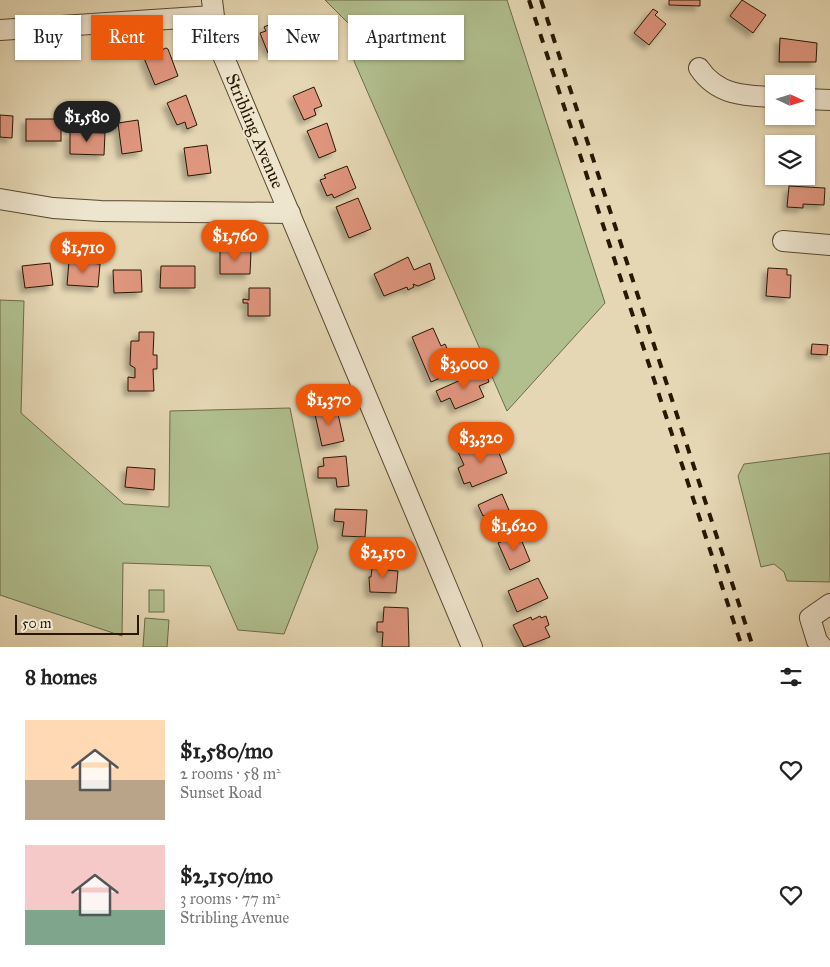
<!DOCTYPE html>
<html lang="en">
<head>
<meta charset="utf-8">
<style>
  :root { --surface:#fff; --page:#f6f6f6; --text:#222; --muted:#767676; --accent:#ea580c }
  body { margin:0; font-family:"IM FELL Great Primer",serif; background:var(--page); color:var(--text); height:100vh; display:flex; flex-direction:column; font-size:19px; white-space:nowrap }
  * { box-sizing:border-box; margin:0 }
  p { font-size:16px; color:var(--muted) }
  .icon { flex:none; width:28px; height:28px; fill:none; stroke:currentColor; stroke-width:2; stroke-linecap:round; stroke-linejoin:round }
  .map { position:relative; height:647px; overflow:hidden }
  .side { display:flex; flex-direction:column; background:var(--surface); flex:1 }
  .side>* { flex:none }
  .hud { position:absolute; left:15px; top:15px; width:500px; height:45px; display:flex; gap:10px }
  .needle { width:32px; rotate:94deg }
  .fabs { position:absolute; left:765px; top:75px; display:grid; gap:10px }
  .fabs a { display:grid; place-items:center; width:50px; height:50px; border-radius:0px; background:var(--surface); box-shadow:0 1px 4px #0004; font-size:25px }
  .scale { position:absolute; left:15px; bottom:12px; width:124px; box-sizing:border-box; padding-left:5px; border:2px solid #281701; border-top:0; font-size:14px; line-height:18px; white-space:nowrap; color:#281701; -webkit-text-stroke:4px #eee5ce; paint-order:stroke }
  .price { position:absolute; translate:-50% -42px; padding:0 11px; border-radius:18px; background:var(--accent); color:#fff; font-size:16px; line-height:32px; filter:drop-shadow(0 1px 2px #0008) }
  .price::after { content:''; position:absolute; left:50%; top:30px; width:15px; height:11px; margin-left:-8px; background:inherit; clip-path:polygon(0 0,100% 0,50% 100%) }
  .price.selected { background:#222; color:#fff }
  ul { padding:0; list-style:none }
  li { display:flex; align-items:center; gap:15px; height:125px; padding:0 25px }
  li span { display:grid; place-items:center; flex:none; width:140px; height:100px; border-radius:0px; color:#555 }
  li>.icon { margin-inline-start:auto }
  span .icon { width:60px; height:60px; fill:#fffc; stroke-width:1 }
  li b { font-size:21px }
  h2 { display:flex; justify-content:space-between; align-items:center; height:60px; padding:0 25px; font-size:21px }
  .chip { padding:0 18px; border-radius:0px; background:var(--surface); box-shadow:0 1px 4px #0004; font-size:18px; line-height:45px }
  .chip.selected { background:var(--accent); color:#fff }
  .map>svg:first-child { display:block }
  .green { fill:#b1bf8f; stroke:#6c6b48 }
  .building { fill:#df957e; stroke:#281701; filter:url(#shadow) }
  .lines { fill:none; stroke-linecap:round; stroke-linejoin:round }
  .minor-casing { stroke:#57472e; stroke-width:22 }
  .minor { stroke:#eee5ce; stroke-width:20 }
  .rail { stroke:#281701; stroke-width:4; stroke-dasharray:9 9; stroke-linecap:butt }
  .labels { text-anchor:middle; dominant-baseline:central; stroke-width:4; stroke-linejoin:round; paint-order:stroke }
  .street-label { font-size:18px; fill:#281701; stroke:#eee5ce }
</style>
</head>
<body>
<div class="map">
<svg width="830" height="647" viewBox="0 0 830 647">
  <defs>
    <filter id="shadow"><feDropShadow dx="-4.5" dy="4.5" stdDeviation="2.5" flood-color="#0004"/></filter>
  </defs>
  <rect width="100%" height="100%" fill="#e5d7b4"/>
  <filter id="stains"><feTurbulence type="fractalNoise" baseFrequency=".004" numOctaves="4"/><feColorMatrix values="0 0 0 0 .2 0 0 0 0 .09 0 0 0 0 .02 0 0 0 .5 -.17"/></filter>
  <radialGradient id="worn" r=".72"><stop offset=".6" stop-color="#630" stop-opacity="0"/><stop offset="1" stop-color="#630" stop-opacity=".3"/></radialGradient>
  <!-- green -->
  <g class="green">
    <polygon points="325,0 507,0 605,303 507,411 354,61 361,36"/>
    <polygon points="0,300 24,301 21,413 124,504 169,507 170,411 290,408 318,548 284,634 238,630 210,566 123,563 122,636 0,595"/>
    <polygon points="830,453 830,582 787,581 784,572 774,564 761,567 738,476 744,464"/>
    <rect x="149" y="590" width="15" height="22"/>
    <polygon points="145,618 169,620 167,647 143,647"/>
  </g>
  <!-- building -->
  <g class="building">
    <polygon points="669,0 700,0 700,6 669,5"/>
    <polygon points="742,0 766,15 753,33 730,16"/>
    <polygon points="653,9 658,12 655,15 666,24 649,45 634,33"/>
    <polygon points="289,16 290,19 298,16 304,31 296,34 300,43 275,54 273,50 268,53 260,33 266,31 264,27"/>
    <polygon points="780,38 817,43 816,62 779,62"/>
    <polygon points="166,48 168,49 178,76 155,85 144,58"/>
    <polygon points="314,87 322,106 314,109 316,115 304,120 293,96"/>
    <polygon points="186,95 197,125 187,129 185,122 177,125 167,103"/>
    <polygon points="0,115 13,116 12,138 0,137"/>
    <rect x="26" y="119" width="35" height="22"/>
    <polygon points="138,120 142,151 122,154 118,123"/>
    <polygon points="327,123 336,151 319,158 307,131"/>
    <polygon points="70,132 105,133 104,155 70,154"/>
    <polygon points="207,145 211,173 188,176 184,148"/>
    <polygon points="347,166 356,188 334,198 332,194 327,196 320,180 326,178 324,175"/>
    <polygon points="789,186 825,188 824,205 803,204 803,208 787,207"/>
    <polygon points="358,198 371,229 349,238 336,207"/>
    <polygon points="220,251 251,251 250,274 220,274"/>
    <polygon points="408,257 414,270 430,263 435,279 418,286 413,284 414,287 408,290 407,287 384,296 374,274"/>
    <polygon points="69,261 100,264 98,287 67,285"/>
    <polygon points="50,263 53,285 25,288 22,266"/>
    <polygon points="161,266 195,266 195,288 160,288"/>
    <polygon points="768,268 787,269 787,275 791,275 790,298 766,296"/>
    <polygon points="113,270 141,270 142,292 114,293"/>
    <polygon points="249,288 270,288 270,316 248,316 248,303 243,303 243,299 249,300"/>
    <polygon points="433,328 441,346 445,344 450,355 445,357 452,373 431,382 412,337"/>
    <polygon points="139,332 154,332 153,355 157,355 157,369 153,369 154,391 128,391 128,377 135,378 135,368 130,365 131,341 139,341"/>
    <polygon points="812,344 828,345 827,355 811,354"/>
    <polygon points="485,371 489,382 479,386 484,397 455,409 450,398 441,402 436,391 474,374 475,376"/>
    <polygon points="336,405 344,441 322,446 314,410"/>
    <polygon points="487,441 491,441 492,444 495,443 507,473 472,487 470,482 464,484 458,468 464,465 458,452"/>
    <polygon points="346,456 349,486 337,487 336,478 318,478 318,467 324,466 323,458"/>
    <polygon points="127,467 155,469 154,490 125,487"/>
    <polygon points="502,494 515,524 494,533 486,515 483,516 478,505"/>
    <polygon points="335,509 367,510 365,537 342,536 344,522 334,521"/>
    <polygon points="519,534 530,561 510,570 498,543"/>
    <polygon points="376,562 387,563 386,570 398,571 396,593 370,592 369,577 371,577 372,568 375,568"/>
    <polygon points="538,578 548,598 517,612 508,591"/>
    <polygon points="384,607 408,608 409,647 382,647 383,632 377,632 377,622 383,622"/>
    <polygon points="540,616 541,618 546,616 549,625 545,627 550,637 524,647 513,625 531,617 532,620"/>
  </g>
  <g class="lines">
    <defs>
      <g id="minor">
        <polyline points="212,0 217,41 472,647"/>
        <polyline points="0,30 213,16"/>
        <path d="M699 68C717 95 744 96 774 97"/>
        <polyline points="806,99 830,100"/>
        <polyline points="0,199 53,208 101,211 290,213"/>
        <polyline points="783,241 830,245"/>
        <polyline points="822,647 817,641 810,618 830,604"/>
      </g>
    </defs>
    <!-- minor casing -->
    <use href="#minor" class="minor-casing"/>
    <!-- minor -->
    <use href="#minor" class="minor"/>
    <!-- rail -->
    <g class="rail">
      <polyline points="529,0 742,647"/>
      <polyline points="541,0 753,647"/>
    </g>
  </g>
  <g class="labels">
    <!-- street labels -->
    <g class="street-label">
      <text transform="translate(255 131) rotate(67)">Stribling Avenue</text>
    </g>
  </g>
  <rect width="100%" height="100%" filter="url(#stains)"/>
  <rect width="100%" height="100%" fill="url(#worn)"/>
</svg>
<div class="fabs">
<a><svg class="needle" viewBox="-14 -14 28 28"><path d="M0-13l5 13h-10z" fill="#e53935"/><path d="M0 13l5-13h-10z" fill="#767676"/></svg></a>
<a><svg class="icon" aria-label="layers" viewBox="0 0 24 24"><path d="M12 4l9 5-9 5-9-5zM3 14l9 5 9-5"/></svg></a>
</div>
<div class="scale">50 m</div>
<b class="price selected" style="left:87px;top:143px">$1,580</b>
<b class="price" style="left:235px;top:262px">$1,760</b>
<b class="price" style="left:83px;top:274px">$1,710</b>
<b class="price" style="left:464px;top:390px">$3,000</b>
<b class="price" style="left:329px;top:426px">$1,370</b>
<b class="price" style="left:481px;top:464px">$3,320</b>
<b class="price" style="left:514px;top:552px">$1,620</b>
<b class="price" style="left:383px;top:579px">$2,150</b>
<div class="hud">
<a class="chip">Buy</a>
<a class="chip selected">Rent</a>
<a class="chip">Filters</a>
<a class="chip">New</a>
<a class="chip">Apartment</a>
</div>
</div>
<section class="side">
<h2>8 homes<svg class="icon" aria-label="filters" viewBox="0 0 24 24"><path d="M4 7h16M4 17h16"/><circle cx="9" cy="7" r="2"/><circle cx="15" cy="17" r="2"/></svg></h2>
<ul>
<li><span style="background:linear-gradient(#ffd9b3 60%,#b9a48a 0)"><svg class="icon" aria-label="home" viewBox="0 0 24 24"><path d="M3 11l9-7 9 7M6 9v11h12V9"/></svg></span><div><b>$1,580/mo</b><p>2 rooms · 58 m²</p><p>Sunset Road</p></div><svg class="icon" aria-label="heart" viewBox="0 0 24 24"><path d="M12 20l-8-8c-3-5 5-10 8-4 3-6 11-1 8 4z"/></svg></li>
<li><span style="background:linear-gradient(#f6c9c9 65%,#7fa58c 0)"><svg class="icon" aria-label="home" viewBox="0 0 24 24"><path d="M3 11l9-7 9 7M6 9v11h12V9"/></svg></span><div><b>$2,150/mo</b><p>3 rooms · 77 m²</p><p>Stribling Avenue</p></div><svg class="icon" aria-label="heart" viewBox="0 0 24 24"><path d="M12 20l-8-8c-3-5 5-10 8-4 3-6 11-1 8 4z"/></svg></li>
</ul>
</section>
</body>
</html>
